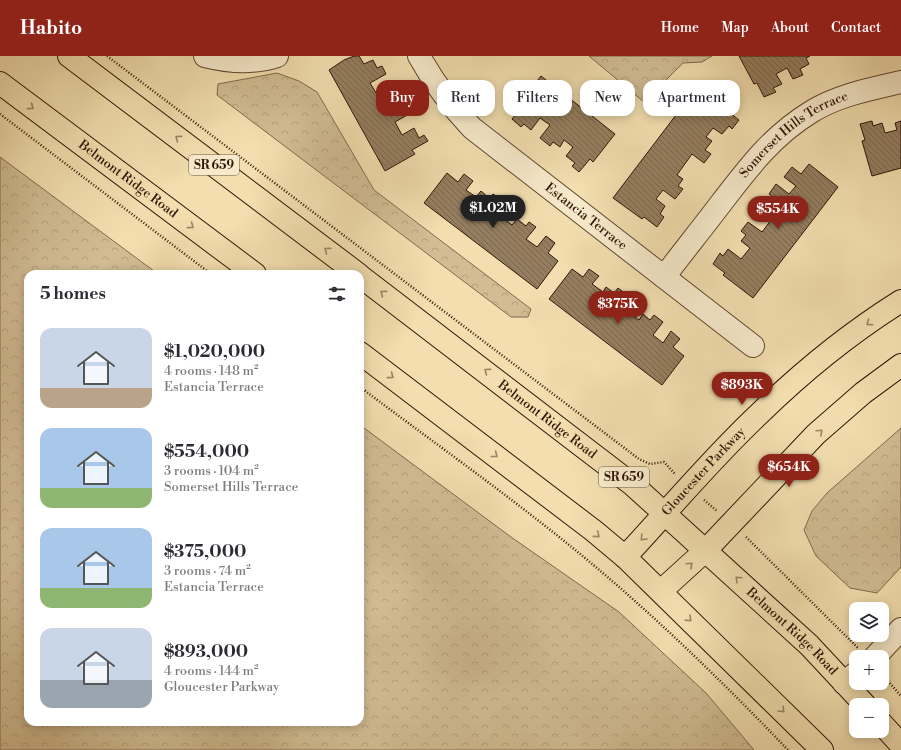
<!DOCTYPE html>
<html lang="en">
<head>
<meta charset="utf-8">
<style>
  :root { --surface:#fff; --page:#f2f2f3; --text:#2b2b33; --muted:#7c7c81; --accent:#8f2418 }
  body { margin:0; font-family:"Libre Bodoni",serif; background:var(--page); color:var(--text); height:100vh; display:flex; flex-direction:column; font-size:15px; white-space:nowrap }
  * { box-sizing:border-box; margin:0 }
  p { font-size:13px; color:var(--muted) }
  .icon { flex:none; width:22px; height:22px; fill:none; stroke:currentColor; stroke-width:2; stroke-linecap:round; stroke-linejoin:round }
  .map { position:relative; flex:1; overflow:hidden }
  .panel { position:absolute; left:24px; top:214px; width:340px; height:456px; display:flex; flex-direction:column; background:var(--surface); border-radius:12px; box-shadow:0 2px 10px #0003 }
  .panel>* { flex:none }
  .guide { position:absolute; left:376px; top:24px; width:380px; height:36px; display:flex; gap:8px }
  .buttons { position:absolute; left:849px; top:546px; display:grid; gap:8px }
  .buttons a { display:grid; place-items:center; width:40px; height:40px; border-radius:8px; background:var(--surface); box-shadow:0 2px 10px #0003; font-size:20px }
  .price { position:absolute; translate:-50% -34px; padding:0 9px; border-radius:14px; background:var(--accent); color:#fff; font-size:13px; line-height:26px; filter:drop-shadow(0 1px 2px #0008) }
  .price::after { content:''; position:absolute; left:50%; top:24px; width:12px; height:9px; margin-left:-6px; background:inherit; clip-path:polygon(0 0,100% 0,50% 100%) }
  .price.current { background:#222; color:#fff }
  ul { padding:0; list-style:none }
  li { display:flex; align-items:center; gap:12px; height:100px; padding:0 16px }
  li span { display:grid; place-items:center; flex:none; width:112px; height:80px; border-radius:12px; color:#555 }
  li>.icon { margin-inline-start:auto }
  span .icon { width:48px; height:48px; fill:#fffc; stroke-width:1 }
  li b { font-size:17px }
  h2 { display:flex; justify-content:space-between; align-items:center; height:48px; padding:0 16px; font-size:17px }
  .tag { padding:0 14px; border-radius:12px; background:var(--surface); box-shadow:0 2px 10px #0003; font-size:14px; line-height:36px }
  .tag.current { background:var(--accent); color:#fff }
  header { display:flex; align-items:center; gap:24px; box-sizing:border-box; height:56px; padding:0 20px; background:var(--accent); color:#fff }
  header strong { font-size:19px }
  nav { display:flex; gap:22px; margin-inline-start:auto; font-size:14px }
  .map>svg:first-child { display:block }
  .forest { fill:url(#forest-crowns); stroke:#80694e }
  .building { fill:url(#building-back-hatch); stroke:#301608 }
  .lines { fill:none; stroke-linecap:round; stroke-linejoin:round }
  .minor-casing { stroke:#604832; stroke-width:24 }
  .major-casing { stroke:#301608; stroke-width:24 }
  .path { stroke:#301608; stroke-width:2.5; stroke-dasharray:1 2; stroke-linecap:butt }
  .minor { stroke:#f7eacb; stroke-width:22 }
  .major { stroke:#f2deaf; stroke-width:22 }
  .oneway { stroke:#9b8464 }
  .labels { text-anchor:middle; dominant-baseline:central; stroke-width:4; stroke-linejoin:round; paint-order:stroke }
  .shield { fill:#f7eacb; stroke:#6c5642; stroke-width:1 }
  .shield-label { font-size:12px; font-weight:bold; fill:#301608 }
  .street-label { font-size:13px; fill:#301608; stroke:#f7eacb }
</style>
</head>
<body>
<header>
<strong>Habito</strong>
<nav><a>Home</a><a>Map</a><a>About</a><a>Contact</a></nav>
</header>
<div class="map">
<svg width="901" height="694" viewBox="0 0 901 694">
  <defs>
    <pattern id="forest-crowns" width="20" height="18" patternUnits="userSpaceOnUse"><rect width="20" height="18" fill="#d1bc93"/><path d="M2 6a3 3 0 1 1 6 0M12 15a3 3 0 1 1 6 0" fill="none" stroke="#b4a17d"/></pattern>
    <pattern id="building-back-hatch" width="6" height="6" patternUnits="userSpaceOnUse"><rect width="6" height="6" fill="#957e5f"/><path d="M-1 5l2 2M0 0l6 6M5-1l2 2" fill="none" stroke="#7a664c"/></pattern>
  </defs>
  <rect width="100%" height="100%" fill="#f2deaf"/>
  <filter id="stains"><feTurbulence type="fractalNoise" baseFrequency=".005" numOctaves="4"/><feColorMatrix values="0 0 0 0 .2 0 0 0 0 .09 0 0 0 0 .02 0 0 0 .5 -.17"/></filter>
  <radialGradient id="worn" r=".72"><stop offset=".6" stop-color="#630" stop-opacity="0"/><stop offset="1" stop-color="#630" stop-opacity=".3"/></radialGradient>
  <!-- forest -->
  <g class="forest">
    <polygon points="589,0 712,0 702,6 683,7 667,23 655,43 644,46"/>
    <polygon points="277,17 299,25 317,36 374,134 531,253 528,261 511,261 217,39 218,28"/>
    <polygon points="0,101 158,218 28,218 28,666 360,666 360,369 511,481 619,556 706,637 754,694 0,694"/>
    <polygon points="901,372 901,511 877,537 850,532 816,500 804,474 812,455 827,437"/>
  </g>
  <!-- building -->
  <g class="building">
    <polygon points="354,0 359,0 364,8 373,4 377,12 382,10 386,18 370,27 378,40 382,38 388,50 395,46 399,54 405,50 409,58 395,66 402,79 414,72 419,82 424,79 428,85 412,94 415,98 385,115 329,14 344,4"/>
    <polygon points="739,0 810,0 806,2 809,8 800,13 803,19 793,23 787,12 776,18 782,28 773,32 776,36 764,41 757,27 754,28"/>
    <polygon points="541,20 615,78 593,106 590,103 579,116 572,110 575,107 566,100 573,91 564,84 560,91 553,86 550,90 540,82 550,69 540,62 531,74 524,68 521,71 512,63 521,51 518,49"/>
    <polygon points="698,30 727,52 726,54 739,64 732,73 729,70 722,78 713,72 706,81 712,85 705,94 711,98 704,107 692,98 677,119 683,123 678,130 683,133 675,143 663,134 656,143 665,150 660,158 664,161 657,171 644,161 642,163 613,142"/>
    <polygon points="872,65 873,70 882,67 885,77 897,74 895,67 901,65 901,112 872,120 862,85 865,84 860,68"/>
    <polygon points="809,108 838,131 753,242 723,219 725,217 713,208 720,197 723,200 728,193 741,203 750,192 741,185 746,179 741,175 748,166 762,176 778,155 768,148 773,141 769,138 776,128 789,138 796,130 784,121 792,111 801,118"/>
    <polygon points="447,117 458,126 464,118 473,125 466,134 476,141 481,135 489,142 493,138 499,142 491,153 512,169 517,163 526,170 529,166 536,171 526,183 537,191 546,180 555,187 548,197 558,205 537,233 424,147"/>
    <polygon points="572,213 583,221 589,213 599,220 592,228 603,236 606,231 614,237 618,232 626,238 618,248 639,264 643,258 650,264 654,259 663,266 653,279 663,287 671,275 680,283 673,291 684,300 662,329 549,243"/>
  </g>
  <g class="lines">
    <defs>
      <g id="minor">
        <path d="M205 0C229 6 253 8 277 0"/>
        <path id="s1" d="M419 0C434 27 451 50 472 72L753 290"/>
        <path id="s2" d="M664 221C683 196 703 171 722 146 749 111 772 80 811 56 838 39 871 33 901 26"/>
        <polyline points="875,601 901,573"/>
        <polyline points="844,627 856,617"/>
      </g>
      <g id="major">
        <polyline points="69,0 358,218"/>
        <path id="s3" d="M0 27 255 218"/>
        <path id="s4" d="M360 220 633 429 809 589 865 649"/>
        <polyline points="360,297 594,475 625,501 822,694"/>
        <path id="s5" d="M625 501C669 454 711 403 759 358 802 316 850 277 901 245"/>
        <polyline points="661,535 706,494 816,378 863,337 901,309"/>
        <polyline points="882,668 901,689"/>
      </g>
    </defs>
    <!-- minor casing -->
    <use href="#minor" class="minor-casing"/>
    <!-- major casing -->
    <use href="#major" class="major-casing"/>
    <!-- path -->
    <g class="path">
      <polyline points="107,0 639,403 650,408 664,406 675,418"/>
      <polyline points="0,58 211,218"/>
      <path d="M360 331C433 386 508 439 579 497 653 558 722 625 788 694"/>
      <polyline points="704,444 717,455"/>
      <polyline points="746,481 858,592"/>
      <polyline points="882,618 901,640"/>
    </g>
    <!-- minor -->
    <use href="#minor" class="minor"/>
    <!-- major -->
    <use href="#major" class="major"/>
  </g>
  <!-- one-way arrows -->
  <defs><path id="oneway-chevron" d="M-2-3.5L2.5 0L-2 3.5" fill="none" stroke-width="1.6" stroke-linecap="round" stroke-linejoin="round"/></defs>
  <g class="oneway">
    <use href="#oneway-chevron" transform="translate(31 51) rotate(37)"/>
    <use href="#oneway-chevron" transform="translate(178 82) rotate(-143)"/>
    <use href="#oneway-chevron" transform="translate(191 170) rotate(37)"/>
    <use href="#oneway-chevron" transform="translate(327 194) rotate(-143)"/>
    <use href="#oneway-chevron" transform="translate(383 237) rotate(-143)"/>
    <use href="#oneway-chevron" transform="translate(869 267) rotate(146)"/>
    <use href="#oneway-chevron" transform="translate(487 315) rotate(-143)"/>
    <use href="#oneway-chevron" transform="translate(391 320) rotate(37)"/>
    <use href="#oneway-chevron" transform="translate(820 376) rotate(-43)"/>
    <use href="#oneway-chevron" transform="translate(495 399) rotate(38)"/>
    <use href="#oneway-chevron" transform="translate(597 479) rotate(40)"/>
    <use href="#oneway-chevron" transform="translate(643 482) rotate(133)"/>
    <use href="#oneway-chevron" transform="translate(690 509) rotate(-43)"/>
    <use href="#oneway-chevron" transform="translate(738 523) rotate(-137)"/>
    <use href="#oneway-chevron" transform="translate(689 563) rotate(44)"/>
    <use href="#oneway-chevron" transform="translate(782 654) rotate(45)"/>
  </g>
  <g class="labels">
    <!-- shield labels -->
    <g class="shield">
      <rect x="189" y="99" width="50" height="20" rx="3"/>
      <rect x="599" y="411" width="50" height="20" rx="3"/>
    </g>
    <g class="shield-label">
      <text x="214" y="109">SR 659</text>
      <text x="624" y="421">SR 659</text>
    </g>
    <!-- street labels -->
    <g class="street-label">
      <text stroke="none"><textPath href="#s2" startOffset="195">Somerset Hills Terrace</textPath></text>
      <text stroke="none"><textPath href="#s3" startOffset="160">Belmont Ridge Road</textPath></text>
      <text stroke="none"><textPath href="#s1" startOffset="234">Estancia Terrace</textPath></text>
      <text stroke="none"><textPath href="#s4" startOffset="236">Belmont Ridge Road</textPath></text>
      <text stroke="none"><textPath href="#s5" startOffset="116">Gloucester Parkway</textPath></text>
      <text stroke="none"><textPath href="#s4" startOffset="560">Belmont Ridge Road</textPath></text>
    </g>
  </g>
  <rect width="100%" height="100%" filter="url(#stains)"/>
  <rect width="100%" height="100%" fill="url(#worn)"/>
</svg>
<div class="buttons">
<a><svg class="icon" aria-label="layers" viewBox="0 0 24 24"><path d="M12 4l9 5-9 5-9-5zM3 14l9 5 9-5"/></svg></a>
<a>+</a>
<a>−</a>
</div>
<b class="price current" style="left:493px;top:173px">$1.02M</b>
<b class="price" style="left:778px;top:174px">$554K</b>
<b class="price" style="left:618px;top:269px">$375K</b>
<b class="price" style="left:742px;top:350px">$893K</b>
<b class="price" style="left:789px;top:432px">$654K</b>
<div class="guide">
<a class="tag current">Buy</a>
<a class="tag">Rent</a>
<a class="tag">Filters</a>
<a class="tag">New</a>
<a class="tag">Apartment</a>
</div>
<section class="panel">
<h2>5 homes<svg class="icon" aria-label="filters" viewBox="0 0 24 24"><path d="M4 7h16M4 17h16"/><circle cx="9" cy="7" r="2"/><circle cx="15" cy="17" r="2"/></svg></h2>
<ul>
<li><span style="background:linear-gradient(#c9d6e8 75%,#b9a48a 0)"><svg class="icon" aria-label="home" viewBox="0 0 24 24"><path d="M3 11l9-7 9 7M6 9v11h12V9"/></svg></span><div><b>$1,020,000</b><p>4 rooms · 148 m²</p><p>Estancia Terrace</p></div></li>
<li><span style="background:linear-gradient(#a9c7e8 75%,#8fb573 0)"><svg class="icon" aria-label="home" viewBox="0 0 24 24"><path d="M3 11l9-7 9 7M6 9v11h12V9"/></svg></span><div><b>$554,000</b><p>3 rooms · 104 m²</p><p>Somerset Hills Terrace</p></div></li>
<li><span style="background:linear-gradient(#a9c7e8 75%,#8fb573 0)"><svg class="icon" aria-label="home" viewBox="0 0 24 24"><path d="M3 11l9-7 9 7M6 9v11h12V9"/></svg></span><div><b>$375,000</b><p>3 rooms · 74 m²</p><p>Estancia Terrace</p></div></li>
<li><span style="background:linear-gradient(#c9d6e8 65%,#9aa5b1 0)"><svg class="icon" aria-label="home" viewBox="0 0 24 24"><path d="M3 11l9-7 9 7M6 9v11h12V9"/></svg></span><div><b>$893,000</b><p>4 rooms · 144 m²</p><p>Gloucester Parkway</p></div></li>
</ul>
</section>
</div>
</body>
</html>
